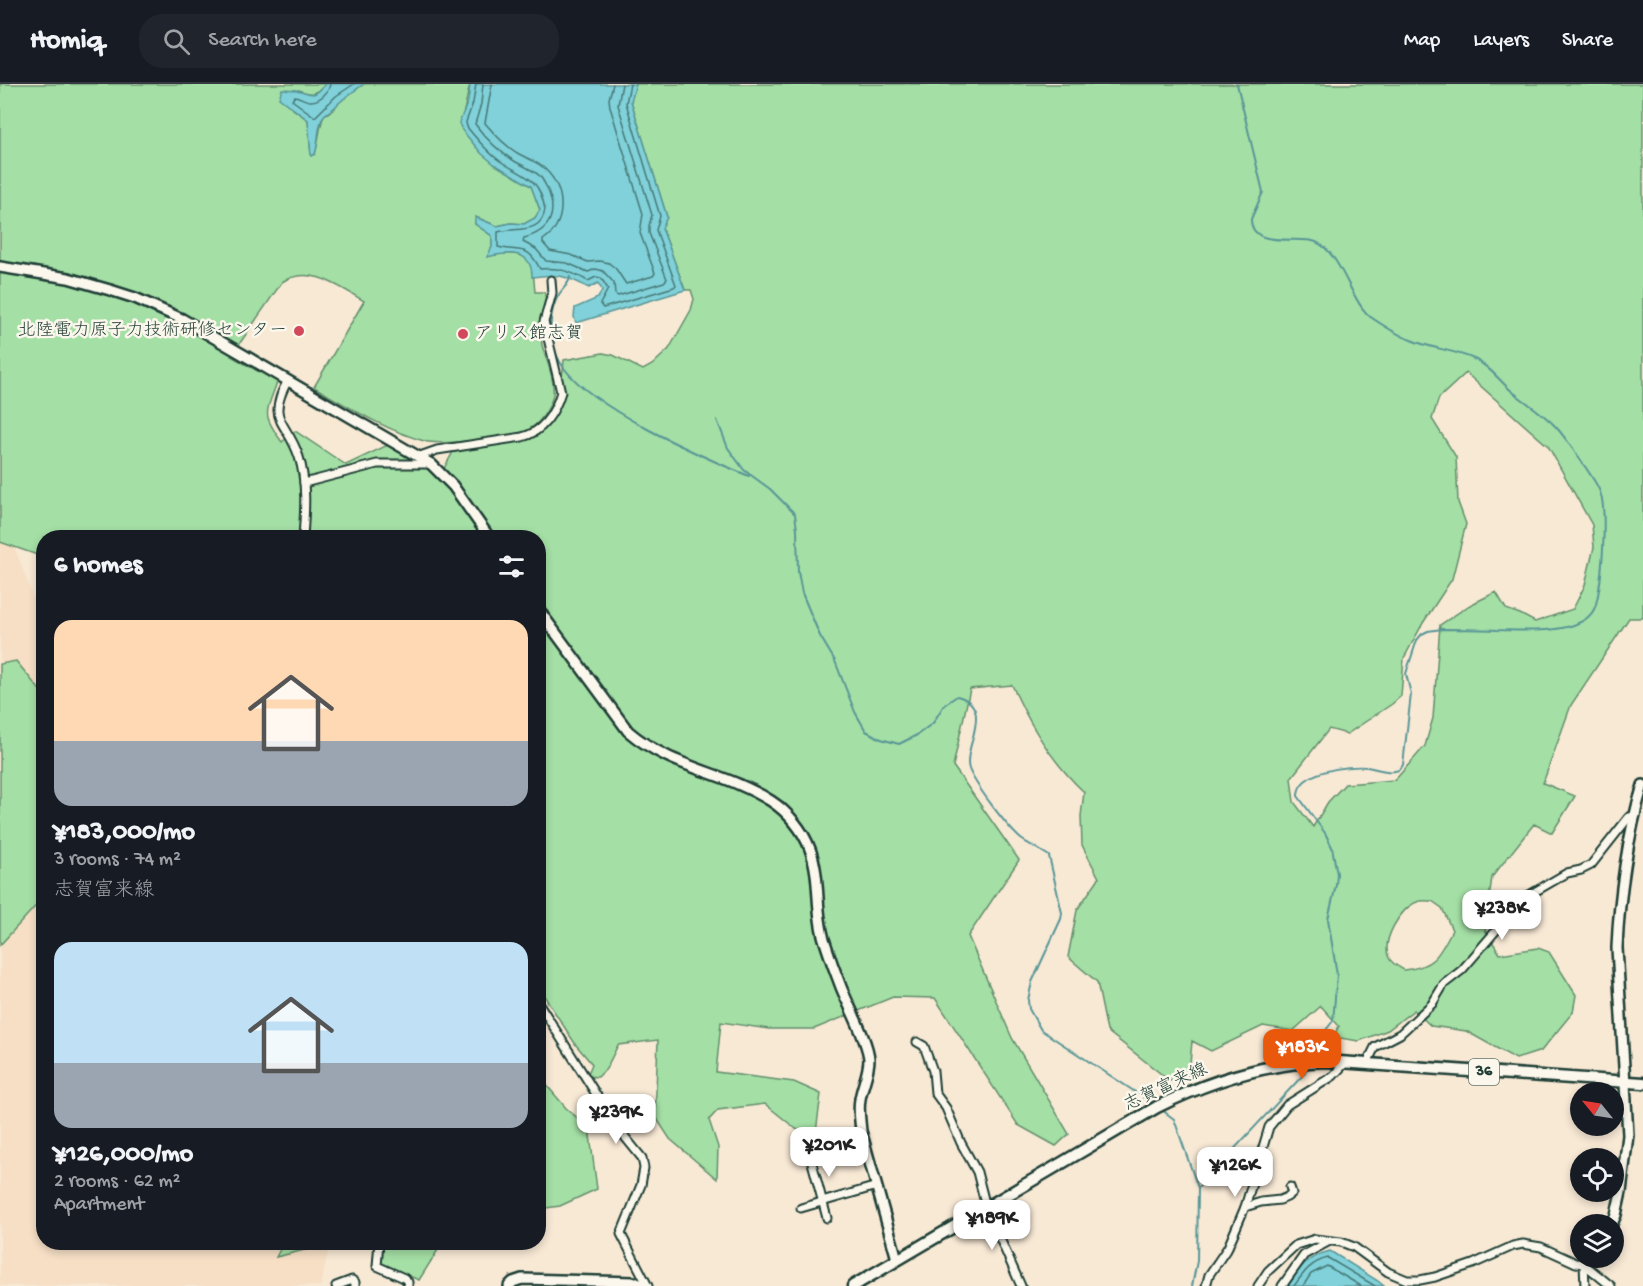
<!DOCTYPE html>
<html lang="en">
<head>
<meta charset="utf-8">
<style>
  :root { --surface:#171b24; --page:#20242c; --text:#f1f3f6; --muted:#9ea1a6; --line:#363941; --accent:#ea580c }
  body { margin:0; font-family:"Gochi Hand","Klee One",sans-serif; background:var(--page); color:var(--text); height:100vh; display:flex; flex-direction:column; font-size:22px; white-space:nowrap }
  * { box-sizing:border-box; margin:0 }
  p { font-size:20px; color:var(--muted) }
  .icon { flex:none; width:33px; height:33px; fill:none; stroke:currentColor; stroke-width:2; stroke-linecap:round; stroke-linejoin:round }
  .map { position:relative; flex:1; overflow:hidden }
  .drawer { position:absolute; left:36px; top:446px; width:510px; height:720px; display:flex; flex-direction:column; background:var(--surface); border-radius:24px; box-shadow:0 3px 9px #0003 }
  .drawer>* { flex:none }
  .needle { width:39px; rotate:300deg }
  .buttons { position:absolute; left:1570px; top:998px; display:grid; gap:12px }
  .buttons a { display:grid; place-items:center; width:54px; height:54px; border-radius:50%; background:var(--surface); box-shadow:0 3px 9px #0003; font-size:30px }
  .price { position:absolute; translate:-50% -51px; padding:0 14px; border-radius:12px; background:#fff; color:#222; font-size:20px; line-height:39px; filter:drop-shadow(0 2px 3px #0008) }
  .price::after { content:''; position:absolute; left:50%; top:36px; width:18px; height:14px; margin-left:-9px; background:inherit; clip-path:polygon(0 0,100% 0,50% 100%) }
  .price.current { background:var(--accent); color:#fff }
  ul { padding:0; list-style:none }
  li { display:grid; align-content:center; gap:12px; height:318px; padding:0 18px }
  li span { display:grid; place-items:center; height:186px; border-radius:18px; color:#555 }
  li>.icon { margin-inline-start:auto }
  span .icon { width:108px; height:108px; fill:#fffc; stroke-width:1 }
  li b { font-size:26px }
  h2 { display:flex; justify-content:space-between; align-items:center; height:72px; padding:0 18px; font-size:26px }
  header { display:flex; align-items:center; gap:36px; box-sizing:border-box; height:84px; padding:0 30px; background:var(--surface); border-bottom:2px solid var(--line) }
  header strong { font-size:28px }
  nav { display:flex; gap:33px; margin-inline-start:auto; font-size:21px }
  .search { width:420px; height:54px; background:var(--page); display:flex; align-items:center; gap:15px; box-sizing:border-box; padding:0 21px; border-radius:24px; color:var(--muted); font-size:22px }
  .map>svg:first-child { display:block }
  .built { fill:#f6dfc5 }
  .green { fill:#a4dfa5; stroke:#628e6c; stroke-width:1.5; fill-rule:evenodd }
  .water { fill:#80d1d9; stroke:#599697; stroke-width:1.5 }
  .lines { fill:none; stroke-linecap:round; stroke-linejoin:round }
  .shore { stroke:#467876; stroke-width:1.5 }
  .stream { stroke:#599697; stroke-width:2 }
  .street-casing { stroke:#1f3d34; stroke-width:11 }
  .secondary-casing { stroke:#1f3d34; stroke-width:14 }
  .primary-casing { stroke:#1f3d34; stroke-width:15 }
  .street { stroke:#fbf7ec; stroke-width:7 }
  .secondary { stroke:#fbf7ec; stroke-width:9 }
  .primary { stroke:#fbf7ec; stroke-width:10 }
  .poi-dot { fill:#d1495b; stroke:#fbf7ec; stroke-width:2 }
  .labels { text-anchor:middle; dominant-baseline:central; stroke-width:5; stroke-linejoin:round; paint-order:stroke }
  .shield { fill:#fbf7ec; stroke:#61756b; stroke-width:1.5 }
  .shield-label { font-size:16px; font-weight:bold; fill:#1f3d34 }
  .poi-label { font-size:18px; fill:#1f3d34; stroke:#fbf7ec; text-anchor:end }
  .street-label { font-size:18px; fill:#1f3d34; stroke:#fbf7ec }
</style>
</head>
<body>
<header>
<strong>Homiq</strong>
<div class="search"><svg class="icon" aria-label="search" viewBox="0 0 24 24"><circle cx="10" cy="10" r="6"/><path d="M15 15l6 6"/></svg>Search here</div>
<nav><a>Map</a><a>Layers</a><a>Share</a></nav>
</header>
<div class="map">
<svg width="1643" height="1202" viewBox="0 0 1643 1202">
  <rect width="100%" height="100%" fill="#f8e9d5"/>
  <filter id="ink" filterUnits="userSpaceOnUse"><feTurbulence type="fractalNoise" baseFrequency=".0167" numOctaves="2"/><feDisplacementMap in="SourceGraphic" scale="12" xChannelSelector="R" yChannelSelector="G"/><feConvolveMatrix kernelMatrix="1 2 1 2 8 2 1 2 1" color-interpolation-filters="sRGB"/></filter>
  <g filter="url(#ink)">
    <!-- built -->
    <polygon class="built" points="0,424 43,540 44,1158 330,1158 321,1202 0,1202"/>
    <!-- green -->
    <g class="green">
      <path d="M0 0H326C316 10 312 12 299 6L289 22 308 36 311 71 315 70C319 57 319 44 324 31L333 26 340 16 364 0H470L464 27 494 80 531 102 540 126 535 134 524 140 511 139 497 142 476 133 475 140 492 152V163L488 172C500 170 528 165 532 183 534 190 534 200 535 208H544C548 217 542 224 540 234 538 241 541 253 542 261 546 276 555 294 553 310 551 322 542 337 531 344 518 353 441 362 424 357 385 346 349 323 314 303L364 217C339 203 310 180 282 198L231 272 277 298C266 330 261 329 282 358L295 347 346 381 394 358 442 388 453 368 532 354C559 338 561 305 564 276L603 269 613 271 643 286 652 281 669 265 691 226 694 215 691 206H685L662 144 667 133 631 17 636 0H1643V534H1629L1571 621 1543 699 1575 712 1552 749 1534 740 1492 793 1485 846 1500 870 1538 864 1549 868 1576 911 1573 928 1541 967 1516 975 1466 947 1431 942 1414 926 1388 946 1359 957 1333 953 1339 942 1321 922 1293 947 1263 942 1211 967 1192 957 1189 992 1170 997 1107 947 1097 898 1068 873 1077 826 1099 794 1082 761 1081 732 1084 708C1053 679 1029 640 1012 601L970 605 953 682 1019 776 968 852 1012 954 1069 1050 1056 1062 1018 1041 935 914 893 913 814 945H769L721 938 716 988 794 998 821 1010 815 1056 796 1045 765 1020 718 1026 709 1036 718 1063 717 1095 670 1055 655 1032 658 956 618 961 606 985 598 993 587 992 592 980 576 961 539 904 538 453H44L43 473 0 458ZM1466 289 1548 362 1592 441 1594 463 1585 501 1573 525 1535 538 1520 530 1506 525 1496 508 1470 521 1440 541 1433 634 1425 662 1395 696 1345 700 1328 718 1313 743 1294 718 1291 694 1329 645 1347 650 1392 620 1401 612 1404 574 1423 539 1452 495 1466 440 1458 418 1456 373 1432 335 1439 314ZM1432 817 1442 824 1452 846C1439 871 1434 883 1404 886 1399 883 1392 880 1389 874 1381 857 1400 824 1417 818 1421 816 1428 817 1432 817Z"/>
      <polygon points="16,577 43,610 43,814 0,861 0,580"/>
      <polygon points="538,991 566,1024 589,1044 597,1105 560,1122 539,1125"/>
      <polygon points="284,1158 337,1158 276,1173"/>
      <polygon points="384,1158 443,1158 419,1196 380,1180"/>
    </g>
    <!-- water -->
    <g class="water">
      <path d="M326 0H364C353 8 343 14 334 24 331 27 325 29 323 33 317 43 319 59 315 70L311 72 308 36 279 14 282 5C288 6 295 5 301 7 316 12 315 11 326 0Z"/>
      <path d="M470 0H636L631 17 667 133 662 144 685 206 576 239 574 233 575 224 598 214 602 206 598 199 589 204C567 192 557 189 532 193 532 165 509 168 487 173L492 163V152L475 140V133L497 142 511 139 524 140 535 134 540 126 531 102 494 80 481 69 462 46 459 39 468 17Z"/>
      <path d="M1330 1167 1378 1197 1384 1202H1286C1300 1183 1307 1173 1330 1167Z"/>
    </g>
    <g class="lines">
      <!-- shore -->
      <g class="shore">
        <path d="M330 0C329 8 320 17 311 17 306 17 300 13 295 12L292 16 315 33 336 12 354 0"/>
        <path d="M476 0 473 19 466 38 467 43C477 55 487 68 500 77 525 94 538 91 545 125 542 151 516 143 498 148V163C520 169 527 159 540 185 559 183 572 188 588 197L596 193 601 194 608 205 600 220 603 224 674 203 676 201 656 146 660 132 626 19 630 0"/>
        <path d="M483 0 481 20 475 40C486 55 499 68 516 78 524 82 533 86 540 92 543 96 545 100 547 104 558 129 551 147 524 154L523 158 536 165 546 177 567 179 588 188 596 185 603 187 614 199 615 210 618 212 664 198 667 195 649 149V142L652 131 618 21 622 0"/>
        <path d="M492 0 485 39C495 51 505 62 519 70 529 75 540 79 547 87 566 107 567 140 543 156V159L550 167 571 171 588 178 600 177 609 179 616 185 626 200 653 192 655 189 640 149 643 130 610 23 609 15 613 0"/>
        <path d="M1294 1202C1304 1188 1311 1178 1328 1174L1375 1202"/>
        <polyline points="1303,1202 1311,1190 1327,1182 1361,1202"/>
      </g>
      <!-- stream -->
      <g class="stream">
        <path d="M1237 0 1263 108 1251 135C1251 166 1299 151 1316 158 1341 168 1352 221 1372 234 1384 242 1398 251 1411 256 1432 265 1456 266 1476 276 1492 284 1500 298 1514 309 1528 320 1544 330 1556 343 1567 355 1576 370 1586 384 1591 392 1599 402 1601 411 1607 433 1602 497 1596 520 1588 553 1522 546 1497 546 1479 545 1460 545 1442 545L1428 547 1422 550 1417 556 1408 583 1406 590 1411 610 1403 681C1400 685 1400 686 1395 687 1387 689 1375 684 1367 683 1348 681 1297 687 1298 712L1325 749 1332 763 1337 790 1336 801 1328 835 1337 891 1333 937 1318 956 1312 974"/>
        <path d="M551 251C550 237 552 221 560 209 564 203 569 200 570 193"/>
        <path d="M553 260C555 269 559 277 564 284 595 326 700 372 749 392"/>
        <path d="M717 336 728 364 744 386 770 405 795 430 797 446 798 488 802 509 820 552 835 577 855 628 866 647 881 655 899 660 917 651 933 639 944 621 957 612C996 622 962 664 969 685 975 701 1008 744 1021 755 1030 761 1040 766 1049 772L1062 829 1061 835 1032 898 1028 916 1029 925 1041 946 1155 1021"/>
        <polyline points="1162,1026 1174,1035 1198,1104 1197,1177 1192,1202"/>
        <polyline points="1198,1104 1304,990 1308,981"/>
      </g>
      <defs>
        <g id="street">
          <path d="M288 296C265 338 287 336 299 373 307 398 305 427 303 453"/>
          <path d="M420 372 437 366 522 353C543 348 555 328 561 308L544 238 552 209 551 196"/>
          <polyline points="304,399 377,380 428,380"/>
          <polyline points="538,918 616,1042 642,1074 644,1084 641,1101 621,1150 648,1202"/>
          <polyline points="917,958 924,962 933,987 935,1009 946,1024 961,1059 977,1088 986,1123 1021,1202"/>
          <polyline points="1367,979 1375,963 1400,950 1432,920 1444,900 1462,886 1524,814 1567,789 1581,786 1591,781 1629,733 1636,731"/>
          <polyline points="807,1060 827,1134"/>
          <polyline points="1245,1123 1261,1118 1280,1116 1287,1113 1292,1109 1290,1103"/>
          <polyline points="801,1124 877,1102"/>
          <polyline points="379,1158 377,1182 404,1194 408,1198 408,1202"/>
          <polyline points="1584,1180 1585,1202"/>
          <polyline points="336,1202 352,1196 355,1198 355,1202"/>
          <polyline points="1206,1202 1209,1191 1228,1163 1245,1123 1269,1043 1287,1021 1333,992 1346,978"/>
          <polyline points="1258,1202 1268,1187 1296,1161 1315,1155 1341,1158 1354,1163 1388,1188 1407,1196 1420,1196 1435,1193 1473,1180 1513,1162 1523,1160 1541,1163 1576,1179 1584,1180 1611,1202"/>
          <polyline points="1282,1202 1304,1171 1328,1158"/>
        </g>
        <g id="secondary">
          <polyline points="0,183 68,194 110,206 135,214 182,235 431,380 453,402 489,453"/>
          <path d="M538 525 628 647C672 685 724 687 771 717 788 728 803 746 810 765 821 794 815 826 824 855 829 871 835 888 841 903 848 921 868 957 869 975 869 989 862 1002 860 1015 858 1026 860 1036 861 1047L897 1175"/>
          <path d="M1612 1140 1616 1131 1621 1108 1628 1051 1617 864C1619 813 1628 749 1643 701"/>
          <polyline points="1584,1180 1590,1173"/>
          <polyline points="509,1202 513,1198 522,1195 634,1198 645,1202"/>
        </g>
        <path id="primary" d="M853 1202 1157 1023C1209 997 1266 979 1325 977L1643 999"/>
      </defs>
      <!-- street casing -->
      <use href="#street" class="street-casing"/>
      <!-- secondary casing -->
      <use href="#secondary" class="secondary-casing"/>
      <!-- primary casing -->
      <use href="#primary" class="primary-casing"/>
      <!-- street -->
      <use href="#street" class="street"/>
      <!-- secondary -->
      <use href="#secondary" class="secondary"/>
      <!-- primary -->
      <use href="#primary" class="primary"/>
    </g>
  </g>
  <!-- markers -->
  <g class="poi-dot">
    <circle cx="299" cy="247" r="6"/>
    <circle cx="463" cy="250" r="6"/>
  </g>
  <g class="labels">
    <!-- shield labels -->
    <rect class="shield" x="1469" y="975" width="30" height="26" rx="4.5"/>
    <g class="shield-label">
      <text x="1484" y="988">36</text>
    </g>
    <!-- poi labels -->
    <g class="poi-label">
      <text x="287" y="247">北陸電力原子力技術研修センター</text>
      <text x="475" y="250" text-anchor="start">アリス館志賀</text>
    </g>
    <!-- street labels -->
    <g class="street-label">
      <text transform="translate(1166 1004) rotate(-25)">志賀富来線</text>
    </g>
  </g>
</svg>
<div class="buttons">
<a><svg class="needle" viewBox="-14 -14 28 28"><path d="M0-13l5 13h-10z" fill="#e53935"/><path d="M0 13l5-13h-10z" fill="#9ea1a6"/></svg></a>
<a><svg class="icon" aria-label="locate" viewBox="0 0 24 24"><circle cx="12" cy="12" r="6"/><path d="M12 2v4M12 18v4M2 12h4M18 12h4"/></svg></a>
<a><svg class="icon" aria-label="layers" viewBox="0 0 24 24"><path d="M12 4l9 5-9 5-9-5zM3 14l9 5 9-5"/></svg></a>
</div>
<b class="price" style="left:1502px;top:857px">¥238K</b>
<b class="price current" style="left:1302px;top:996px">¥183K</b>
<b class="price" style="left:616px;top:1061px">¥239K</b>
<b class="price" style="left:829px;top:1094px">¥201K</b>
<b class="price" style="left:1235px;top:1114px">¥126K</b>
<b class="price" style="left:992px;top:1167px">¥189K</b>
<section class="drawer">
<h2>6 homes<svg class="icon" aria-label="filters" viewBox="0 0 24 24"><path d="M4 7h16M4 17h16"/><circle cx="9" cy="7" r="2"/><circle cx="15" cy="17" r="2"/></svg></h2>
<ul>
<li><span style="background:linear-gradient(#ffd9b3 65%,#9aa5b1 0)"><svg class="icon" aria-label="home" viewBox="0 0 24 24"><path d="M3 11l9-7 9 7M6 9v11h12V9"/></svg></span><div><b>¥183,000/mo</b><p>3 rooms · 74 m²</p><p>志賀富来線</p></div></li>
<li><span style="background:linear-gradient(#bfe0f5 65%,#9aa5b1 0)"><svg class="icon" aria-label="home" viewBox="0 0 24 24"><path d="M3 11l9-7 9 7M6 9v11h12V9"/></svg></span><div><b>¥126,000/mo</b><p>2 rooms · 62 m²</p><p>Apartment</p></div></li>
</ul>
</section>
</div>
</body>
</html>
